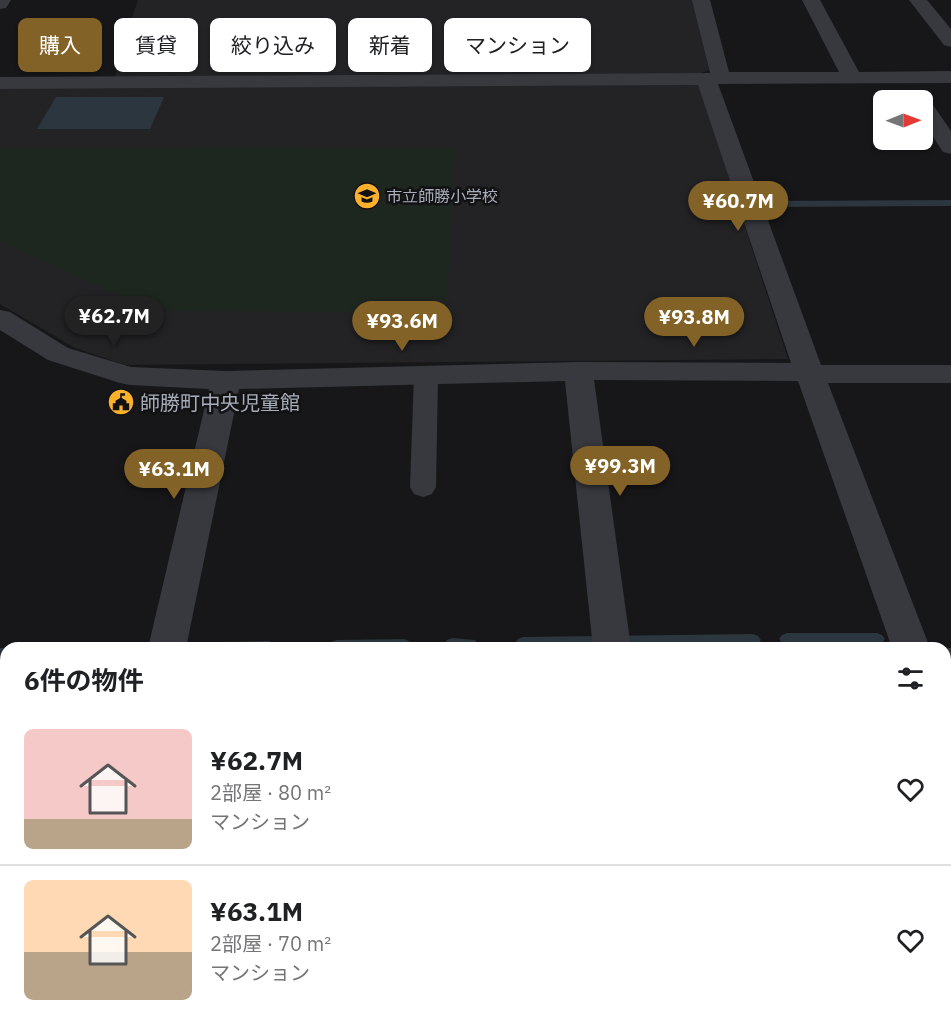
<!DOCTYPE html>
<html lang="ja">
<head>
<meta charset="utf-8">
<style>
  :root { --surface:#fff; --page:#f2f2f2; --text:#202124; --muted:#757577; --line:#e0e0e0; --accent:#836228 }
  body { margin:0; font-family:"IBM Plex Sans","Noto Sans JP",sans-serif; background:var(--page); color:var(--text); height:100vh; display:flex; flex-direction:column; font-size:22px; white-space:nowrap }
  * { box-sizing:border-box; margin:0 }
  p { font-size:20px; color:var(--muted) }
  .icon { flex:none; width:33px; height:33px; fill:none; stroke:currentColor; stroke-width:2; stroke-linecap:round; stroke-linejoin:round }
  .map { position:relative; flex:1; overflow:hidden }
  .panel { position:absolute; left:0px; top:642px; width:951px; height:386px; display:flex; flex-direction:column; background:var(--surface); border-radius:18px 18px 0 0; box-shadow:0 2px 4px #0004 }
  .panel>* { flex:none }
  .hud { position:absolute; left:18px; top:18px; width:600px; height:54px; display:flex; gap:12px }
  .needle { width:39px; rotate:89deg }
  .fabs { position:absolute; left:873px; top:90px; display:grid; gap:12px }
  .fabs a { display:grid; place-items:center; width:60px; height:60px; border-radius:9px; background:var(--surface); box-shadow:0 2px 4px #0004; font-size:30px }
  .price { position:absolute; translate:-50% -51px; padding:0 14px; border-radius:21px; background:var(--accent); color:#fff; font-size:20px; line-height:39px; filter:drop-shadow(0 2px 3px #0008) }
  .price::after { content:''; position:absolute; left:50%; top:36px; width:18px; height:14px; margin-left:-9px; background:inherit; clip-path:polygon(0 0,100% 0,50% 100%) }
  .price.selected { background:#222; color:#fff }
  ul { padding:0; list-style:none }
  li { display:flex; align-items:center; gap:18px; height:150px; padding:0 24px }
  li+li { border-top:2px solid var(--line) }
  li span { display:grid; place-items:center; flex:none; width:168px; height:120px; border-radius:9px; color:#555 }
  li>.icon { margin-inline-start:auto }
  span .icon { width:72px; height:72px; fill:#fffc; stroke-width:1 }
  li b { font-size:26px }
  h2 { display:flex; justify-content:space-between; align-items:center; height:72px; padding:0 24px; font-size:26px }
  .chip { padding:0 21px; border-radius:9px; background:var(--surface); box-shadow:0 2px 4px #0004; font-size:21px; line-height:54px }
  .chip.selected { background:var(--accent); color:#fff }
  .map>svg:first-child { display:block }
  .built { fill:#232326 }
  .green { fill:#1e271f }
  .water { fill:#2c363e }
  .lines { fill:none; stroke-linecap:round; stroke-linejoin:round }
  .stream { fill:#2c363e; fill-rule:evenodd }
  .service { fill:#37393e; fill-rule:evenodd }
  .minor { fill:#37393e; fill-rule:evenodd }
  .labels { text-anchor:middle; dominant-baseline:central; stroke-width:5; stroke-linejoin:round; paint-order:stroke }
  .far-poi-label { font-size:16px; fill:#a8aeb9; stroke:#121214; text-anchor:start }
  .poi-label { font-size:20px; fill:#a8aeb9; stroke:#121214; text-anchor:start }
</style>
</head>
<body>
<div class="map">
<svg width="951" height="1027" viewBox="0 0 951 1027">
  <rect width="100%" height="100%" fill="#171719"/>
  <!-- built -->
  <g class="built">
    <polygon points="138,0 693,0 709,70 697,75 115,78 119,56"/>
    <polygon points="699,85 788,359 125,365 75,348 0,304 0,87"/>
    <polygon points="0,693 6,693 6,1022 58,1022 56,1027 0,1027"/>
  </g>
  <!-- green -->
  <polygon class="green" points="455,147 447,300 413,299 403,312 153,311 0,241 0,148"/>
  <!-- water -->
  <polygon class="water" points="56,97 164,97 150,129 37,129"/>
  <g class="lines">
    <!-- stream -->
    <g class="stream">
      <polygon points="951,200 951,206 768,207 763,204 768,201"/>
      <polygon points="787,633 877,633 882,635 885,639 882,643 877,645 787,645 782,643 779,639 782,635"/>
      <polygon points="753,634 758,636 761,640 758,644 753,646 519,648 515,643 518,639 523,637"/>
      <polygon points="452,638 475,640 478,644 476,648 446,648 444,644 447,640"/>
      <polygon points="404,639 409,641 412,645 410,648 329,648 328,646 331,642 336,640"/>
      <polygon points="269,641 274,643 276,648 213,648 216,644 221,642"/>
      <polygon points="0,648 7,648 6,660 0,660"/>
    </g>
    <!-- service -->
    <polygon class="service" points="426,367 434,370 438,375 436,487 432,494 423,497 414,494 410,487 414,375 418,370"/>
    <!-- minor -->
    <g class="minor">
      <polygon points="0,0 11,0 6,8 0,9"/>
      <polygon points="692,0 710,0 729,72 839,72 802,0 820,0 859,72 951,71 951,83 718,84 821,365 951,365 951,383 828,383 930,648 892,648 798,381 594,380 631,648 593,648 565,381 239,389 186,648 148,648 209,389 130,385 120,383 48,360 0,330 0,310 10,312 68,348 131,367 226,371 578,362 791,363 698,85 0,89 0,77 710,73"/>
      <polygon points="909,0 927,0 951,29 951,47 944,45"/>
      <polygon points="922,97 929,99 951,131 951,154 943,152 922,120 922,100 913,100"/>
      <rect x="945" y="648" width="6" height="32"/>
      <rect x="0" y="661" width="6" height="32"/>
      <polygon points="945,722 951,724 951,774 945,772"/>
      <polygon points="58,1022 106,1022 105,1027 57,1027"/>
      <polygon points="638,1022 686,1022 687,1027 639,1027"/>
    </g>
  </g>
  <!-- icons -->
  <defs>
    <symbol id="school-disc" viewBox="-11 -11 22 22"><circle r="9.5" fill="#fbb12c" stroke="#121214"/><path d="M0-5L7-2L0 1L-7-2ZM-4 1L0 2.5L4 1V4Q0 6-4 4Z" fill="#111"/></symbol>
    <symbol id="civic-disc" viewBox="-11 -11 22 22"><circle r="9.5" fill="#fbb12c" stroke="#121214"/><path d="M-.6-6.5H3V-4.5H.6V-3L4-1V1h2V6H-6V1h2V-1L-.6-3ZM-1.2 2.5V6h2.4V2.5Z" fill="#111"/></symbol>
  </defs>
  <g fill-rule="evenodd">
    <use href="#school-disc" x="352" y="181" width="30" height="30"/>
    <use href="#civic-disc" x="106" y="387" width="30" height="30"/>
  </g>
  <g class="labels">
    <!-- far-poi labels -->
    <g class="far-poi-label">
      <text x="386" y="196">市立師勝小学校</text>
    </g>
    <!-- poi labels -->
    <g class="poi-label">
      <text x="140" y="402">師勝町中央児童館</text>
    </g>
  </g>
</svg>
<div class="fabs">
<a><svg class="needle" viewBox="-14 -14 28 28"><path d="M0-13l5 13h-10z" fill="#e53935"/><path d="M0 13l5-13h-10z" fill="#757577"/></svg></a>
</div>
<b class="price" style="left:738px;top:232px">¥60.7M</b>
<b class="price selected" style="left:114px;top:347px">¥62.7M</b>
<b class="price" style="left:694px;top:348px">¥93.8M</b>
<b class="price" style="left:402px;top:352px">¥93.6M</b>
<b class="price" style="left:620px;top:497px">¥99.3M</b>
<b class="price" style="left:174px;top:500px">¥63.1M</b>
<div class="hud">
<a class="chip selected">購入</a>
<a class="chip">賃貸</a>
<a class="chip">絞り込み</a>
<a class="chip">新着</a>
<a class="chip">マンション</a>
</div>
<section class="panel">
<h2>6件の物件<svg class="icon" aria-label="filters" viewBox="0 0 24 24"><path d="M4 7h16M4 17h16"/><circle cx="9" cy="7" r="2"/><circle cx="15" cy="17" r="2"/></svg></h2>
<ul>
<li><span style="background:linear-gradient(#f6c9c9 75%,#b9a48a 0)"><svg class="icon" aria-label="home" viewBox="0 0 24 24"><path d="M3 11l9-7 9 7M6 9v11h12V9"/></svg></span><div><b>¥62.7M</b><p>2部屋 · 80 m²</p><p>マンション</p></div><svg class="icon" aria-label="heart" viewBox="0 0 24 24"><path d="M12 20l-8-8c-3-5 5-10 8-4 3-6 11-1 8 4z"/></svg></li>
<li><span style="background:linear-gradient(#ffd9b3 60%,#b9a48a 0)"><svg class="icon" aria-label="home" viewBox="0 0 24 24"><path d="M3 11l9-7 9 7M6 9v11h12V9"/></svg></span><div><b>¥63.1M</b><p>2部屋 · 70 m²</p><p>マンション</p></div><svg class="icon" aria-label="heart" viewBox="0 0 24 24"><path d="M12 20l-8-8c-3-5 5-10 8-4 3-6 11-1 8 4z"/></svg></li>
</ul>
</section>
</div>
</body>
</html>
